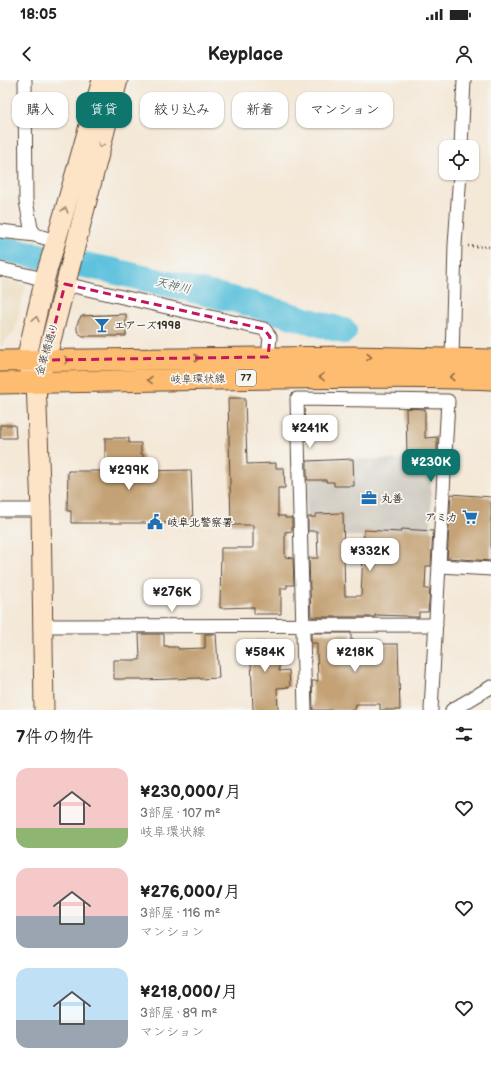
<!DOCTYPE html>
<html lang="ja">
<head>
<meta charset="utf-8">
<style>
  :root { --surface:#fff; --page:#f6f6f6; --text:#222; --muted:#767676; --accent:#0f766e }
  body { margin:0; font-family:"Balsamiq Sans","Klee One",sans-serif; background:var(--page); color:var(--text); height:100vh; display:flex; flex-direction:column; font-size:15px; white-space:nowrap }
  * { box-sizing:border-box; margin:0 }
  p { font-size:13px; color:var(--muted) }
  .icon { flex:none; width:22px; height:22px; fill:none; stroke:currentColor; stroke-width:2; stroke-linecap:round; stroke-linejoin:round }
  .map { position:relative; height:630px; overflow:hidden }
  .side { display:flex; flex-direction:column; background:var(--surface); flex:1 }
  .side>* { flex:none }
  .hud { position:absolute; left:12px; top:12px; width:467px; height:36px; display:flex; gap:8px }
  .fabs { position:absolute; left:439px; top:60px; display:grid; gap:8px }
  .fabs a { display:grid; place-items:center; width:40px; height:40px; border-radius:8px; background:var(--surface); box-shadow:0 1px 3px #0004; font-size:20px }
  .price { position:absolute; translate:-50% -34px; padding:0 9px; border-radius:8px; background:#fff; color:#222; font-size:13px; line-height:26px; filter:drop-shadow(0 1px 2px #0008) }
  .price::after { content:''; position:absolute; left:50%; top:24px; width:12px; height:9px; margin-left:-6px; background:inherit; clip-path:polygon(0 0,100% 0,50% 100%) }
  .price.active { background:var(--accent); color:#fff }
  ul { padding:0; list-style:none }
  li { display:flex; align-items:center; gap:12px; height:100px; padding:0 16px }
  li span { display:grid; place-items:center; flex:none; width:112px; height:80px; border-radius:12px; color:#555 }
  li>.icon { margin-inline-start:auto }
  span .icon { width:48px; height:48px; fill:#fffc; stroke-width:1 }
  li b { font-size:17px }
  h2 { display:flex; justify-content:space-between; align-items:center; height:48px; padding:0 16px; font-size:17px }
  .pill { padding:0 14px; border-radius:12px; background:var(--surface); box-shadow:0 1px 3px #0004; font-size:14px; line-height:36px }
  .pill.active { background:var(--accent); color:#fff }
  .status { display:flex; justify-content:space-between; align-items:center; height:28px; padding:0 20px; background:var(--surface); direction:ltr }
  .status svg { height:11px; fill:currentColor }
  header { display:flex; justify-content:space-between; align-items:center; height:52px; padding:0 16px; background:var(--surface); font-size:18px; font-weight:800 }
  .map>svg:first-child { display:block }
  .built { fill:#e9d9ba }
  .industrial { fill:#c9c3b8 }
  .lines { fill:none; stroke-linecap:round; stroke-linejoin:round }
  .river { stroke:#5fc2dd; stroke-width:26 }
  .building { fill:#c4a276 }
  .street-casing { stroke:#57463a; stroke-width:15 }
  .secondary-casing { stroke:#57463a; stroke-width:21 }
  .primary-casing { stroke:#57463a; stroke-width:23 }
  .path { stroke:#57463a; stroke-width:2.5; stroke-dasharray:1 3; stroke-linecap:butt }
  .street { stroke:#fff; stroke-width:13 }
  .secondary { stroke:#fee4c6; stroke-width:19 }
  .primary { stroke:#fdbc70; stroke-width:21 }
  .oneway { stroke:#9c8772 }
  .oneway2 { stroke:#926c43 }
  .marked { fill:none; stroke:#c2185b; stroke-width:3; stroke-dasharray:8 5; stroke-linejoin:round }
  .labels { text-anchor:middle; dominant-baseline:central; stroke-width:3.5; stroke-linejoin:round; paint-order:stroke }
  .shield { fill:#f6f6f2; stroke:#73675e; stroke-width:1 }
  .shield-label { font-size:10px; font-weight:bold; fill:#3b2a1e }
  .poi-label { font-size:11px; font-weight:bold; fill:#3b2a1e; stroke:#f6f6f2; text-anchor:start }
  .street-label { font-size:11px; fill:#3b2a1e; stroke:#f6f6f2 }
  .water-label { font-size:12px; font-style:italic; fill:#465857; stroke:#f6f6f2 }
</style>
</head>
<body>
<div class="status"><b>18:05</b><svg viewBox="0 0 49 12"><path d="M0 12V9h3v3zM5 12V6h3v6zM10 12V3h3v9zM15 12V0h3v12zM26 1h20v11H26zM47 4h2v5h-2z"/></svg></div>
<header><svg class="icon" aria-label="back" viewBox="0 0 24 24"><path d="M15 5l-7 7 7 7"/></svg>Keyplace<svg class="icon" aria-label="person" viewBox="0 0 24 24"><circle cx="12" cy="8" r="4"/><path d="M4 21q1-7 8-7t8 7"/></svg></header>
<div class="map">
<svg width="491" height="630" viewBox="0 0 491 630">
  <rect width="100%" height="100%" fill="#f6f6f2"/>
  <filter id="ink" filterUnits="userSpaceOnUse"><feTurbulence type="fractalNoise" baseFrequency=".025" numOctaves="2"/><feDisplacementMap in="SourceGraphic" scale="8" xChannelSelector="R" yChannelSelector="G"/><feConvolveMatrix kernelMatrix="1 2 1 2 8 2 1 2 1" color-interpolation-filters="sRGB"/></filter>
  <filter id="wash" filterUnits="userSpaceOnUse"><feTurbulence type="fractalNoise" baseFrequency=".012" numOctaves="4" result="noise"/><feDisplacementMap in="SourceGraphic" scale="16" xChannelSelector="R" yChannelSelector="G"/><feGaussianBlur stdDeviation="0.9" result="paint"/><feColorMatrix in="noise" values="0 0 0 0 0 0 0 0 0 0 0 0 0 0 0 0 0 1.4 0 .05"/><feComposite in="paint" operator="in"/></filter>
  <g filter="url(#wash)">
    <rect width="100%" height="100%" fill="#f4e8d7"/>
    <!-- built -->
    <polygon class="built" points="0,199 26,205 14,252 0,267"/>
    <!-- industrial -->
    <polygon class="industrial" points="306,378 431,380 431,457 307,456"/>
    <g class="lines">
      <!-- river -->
      <polyline class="river" points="0,168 109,190 244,222 344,251"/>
    </g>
    <g id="blocks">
      <!-- building -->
      <g class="building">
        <polygon points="126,234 126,256 83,256 78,253 77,250 77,244 80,238 82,236"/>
        <polygon points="228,318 245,318 247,384 276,383 276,388 284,388 285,408 278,408 278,436 285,436 285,438 292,438 292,451 285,452 285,477 293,478 294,505 287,505 287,508 281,508 281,534 254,534 254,527 220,528 221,468 253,468 253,445 231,445"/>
        <polygon points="406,328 425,329 425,358 437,357 437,376 407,377"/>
        <polygon points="0,345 15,345 16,358 0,358"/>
        <polygon points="105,358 129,358 129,363 141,363 141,374 143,374 143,391 191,390 193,443 71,443 71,431 67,431 68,391 105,391"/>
        <polygon points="353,379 354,406 334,406 334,402 326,402 326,400 307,400 307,381"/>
        <polygon points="451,414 491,417 491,481 447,478"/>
        <polygon points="343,433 345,516 361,516 364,450 401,452 402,449 433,451 431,486 426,486 425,509 430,509 428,532 419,532 419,537 407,537 407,536 375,535 375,537 311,537 309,478 318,478 317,451 308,451 308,437 316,437 316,434"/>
        <polygon points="311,553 351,553 351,560 380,560 380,564 398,564 400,630 380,630 380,624 356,624 355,630 313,630 312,601 318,601 317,572 317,563 311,563"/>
        <polygon points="139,554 164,554 164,566 168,566 168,567 178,567 178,569 205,568 205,554 216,554 219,598 200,599 200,598 142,600 142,599 114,599 114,580 140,580"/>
        <polygon points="241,562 279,562 279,591 289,590 290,607 277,608 278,630 253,630 251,581 241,581"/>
      </g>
    </g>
  </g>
  <g filter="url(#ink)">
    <use href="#blocks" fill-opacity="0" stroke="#57463a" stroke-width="1"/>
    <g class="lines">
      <defs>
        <g id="street">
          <polyline points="25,0 26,121 31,148 35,155 56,161"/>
          <polyline points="461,67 464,0"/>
          <polyline points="0,151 35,155"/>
          <polyline points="0,189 31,196 45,200"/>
          <polyline points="65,204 264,249 270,257 268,277"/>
          <polyline points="452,278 455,165 460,93"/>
          <polyline points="0,430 41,430"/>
          <polyline points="440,486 491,489"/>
          <polyline points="43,546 436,545"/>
          <polyline points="305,630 297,319 448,321 431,630"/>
          <polyline points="452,630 491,607"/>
        </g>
        <g id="secondary">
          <polyline points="40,294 46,280 118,0"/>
          <polyline points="44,630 41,430 36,302 26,280 46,194 56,161 102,0"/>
        </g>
        <g id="primary">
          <polyline points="0,281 353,277 491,280"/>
          <path d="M0 303C92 301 184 299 276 298 348 297 419 296 491 299"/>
        </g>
      </defs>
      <!-- street casing -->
      <use href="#street" class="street-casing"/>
      <!-- secondary casing -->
      <use href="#secondary" class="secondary-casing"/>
      <!-- primary casing -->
      <use href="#primary" class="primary-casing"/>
      <!-- path -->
      <polyline class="path" points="468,166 491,167"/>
      <!-- street -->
      <use href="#street" class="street"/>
      <!-- secondary -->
      <use href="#secondary" class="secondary"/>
      <!-- primary -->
      <use href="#primary" class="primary"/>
    </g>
    <!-- one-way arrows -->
    <defs><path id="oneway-chevron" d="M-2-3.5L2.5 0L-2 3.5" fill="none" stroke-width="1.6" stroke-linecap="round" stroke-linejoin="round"/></defs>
    <g class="oneway">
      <use href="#oneway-chevron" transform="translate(101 65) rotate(104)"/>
      <use href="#oneway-chevron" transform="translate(65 130) rotate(-74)"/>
      <use href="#oneway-chevron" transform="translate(36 239) rotate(-77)"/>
    </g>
    <g class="oneway2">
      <use href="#oneway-chevron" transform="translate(369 277) rotate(1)"/>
      <use href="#oneway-chevron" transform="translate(197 278) rotate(-1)"/>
      <use href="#oneway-chevron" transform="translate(67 280) rotate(-1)"/>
      <use href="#oneway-chevron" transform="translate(322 297) rotate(179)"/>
      <use href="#oneway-chevron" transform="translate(452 297) rotate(-178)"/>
      <use href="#oneway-chevron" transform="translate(150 300) rotate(179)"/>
    </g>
  </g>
  <!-- marked area -->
  <path class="marked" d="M65 204 264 249 270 257 268 277 46 280Z"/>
  <!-- icons -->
  <defs>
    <symbol id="bar-bare" viewBox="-9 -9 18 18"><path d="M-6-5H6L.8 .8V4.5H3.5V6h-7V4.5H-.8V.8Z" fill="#1f6fb2" stroke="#f6f6f2" stroke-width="2.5" paint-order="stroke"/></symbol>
    <symbol id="office-bare" viewBox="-9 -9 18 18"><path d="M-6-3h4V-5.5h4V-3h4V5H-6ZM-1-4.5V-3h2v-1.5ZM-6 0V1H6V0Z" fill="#1f6fb2" stroke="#f6f6f2" stroke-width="2.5" paint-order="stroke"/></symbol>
    <symbol id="supermarket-bare" viewBox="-9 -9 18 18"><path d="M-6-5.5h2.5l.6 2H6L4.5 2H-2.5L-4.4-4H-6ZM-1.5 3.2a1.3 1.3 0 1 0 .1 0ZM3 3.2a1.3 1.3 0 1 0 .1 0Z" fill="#1f6fb2" stroke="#f6f6f2" stroke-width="2.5" paint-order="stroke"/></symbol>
    <symbol id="civic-bare" viewBox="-9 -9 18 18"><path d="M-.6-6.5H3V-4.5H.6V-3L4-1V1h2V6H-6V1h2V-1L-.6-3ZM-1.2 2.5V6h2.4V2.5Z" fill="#1f6fb2" stroke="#f6f6f2" stroke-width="2.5" paint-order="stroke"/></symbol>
  </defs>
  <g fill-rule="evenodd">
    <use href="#bar-bare" x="91" y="234" width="22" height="22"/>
    <use href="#office-bare" x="358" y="407" width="22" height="22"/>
    <use href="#supermarket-bare" x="459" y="426" width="22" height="22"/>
    <use href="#civic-bare" x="144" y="431" width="22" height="22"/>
  </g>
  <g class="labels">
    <!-- shield labels -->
    <rect class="shield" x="236" y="290" width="20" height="16" rx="3"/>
    <g class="shield-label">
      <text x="246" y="298">77</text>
    </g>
    <!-- poi labels -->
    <g class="poi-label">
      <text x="114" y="245">エアーズ1998</text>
      <text x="381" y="418">丸善</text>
      <text x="458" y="437" text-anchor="end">アミカ</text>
      <text x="167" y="442">岐阜北警察署</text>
    </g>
    <!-- street labels -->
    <g class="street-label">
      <text transform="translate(47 269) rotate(-73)">金華橋通り</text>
      <text transform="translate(198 299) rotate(-1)">岐阜環状線</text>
    </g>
    <!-- water labels -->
    <g class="water-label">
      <text transform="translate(173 206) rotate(13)">天神川</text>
    </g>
  </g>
</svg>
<div class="fabs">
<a><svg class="icon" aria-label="locate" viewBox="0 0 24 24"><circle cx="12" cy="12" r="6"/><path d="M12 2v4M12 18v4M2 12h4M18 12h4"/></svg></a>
</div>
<b class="price" style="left:310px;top:369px">¥241K</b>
<b class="price active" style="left:431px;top:403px">¥230K</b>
<b class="price" style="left:129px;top:411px">¥299K</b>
<b class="price" style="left:370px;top:492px">¥332K</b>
<b class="price" style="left:172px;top:533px">¥276K</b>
<b class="price" style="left:265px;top:593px">¥584K</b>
<b class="price" style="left:355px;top:593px">¥218K</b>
<div class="hud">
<a class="pill">購入</a>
<a class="pill active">賃貸</a>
<a class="pill">絞り込み</a>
<a class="pill">新着</a>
<a class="pill">マンション</a>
</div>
</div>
<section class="side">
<h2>7件の物件<svg class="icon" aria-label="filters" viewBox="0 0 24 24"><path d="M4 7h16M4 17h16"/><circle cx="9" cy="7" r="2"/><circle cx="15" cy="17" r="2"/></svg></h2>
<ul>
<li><span style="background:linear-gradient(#f6c9c9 75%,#8fb573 0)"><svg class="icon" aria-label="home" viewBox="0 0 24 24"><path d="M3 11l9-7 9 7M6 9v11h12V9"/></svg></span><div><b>¥230,000/月</b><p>3部屋 · 107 m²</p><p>岐阜環状線</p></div><svg class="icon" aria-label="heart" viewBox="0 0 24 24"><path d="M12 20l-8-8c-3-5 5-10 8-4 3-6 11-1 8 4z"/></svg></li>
<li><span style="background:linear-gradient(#f6c9c9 60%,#9aa5b1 0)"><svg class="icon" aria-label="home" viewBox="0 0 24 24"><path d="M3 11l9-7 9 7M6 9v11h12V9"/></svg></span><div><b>¥276,000/月</b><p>3部屋 · 116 m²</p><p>マンション</p></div><svg class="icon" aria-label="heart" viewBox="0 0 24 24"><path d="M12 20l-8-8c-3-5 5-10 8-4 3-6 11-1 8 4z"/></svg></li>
<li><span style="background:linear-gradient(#bfe0f5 65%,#9aa5b1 0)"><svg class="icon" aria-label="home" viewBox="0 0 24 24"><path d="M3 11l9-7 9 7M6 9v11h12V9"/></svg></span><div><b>¥218,000/月</b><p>3部屋 · 89 m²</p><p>マンション</p></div><svg class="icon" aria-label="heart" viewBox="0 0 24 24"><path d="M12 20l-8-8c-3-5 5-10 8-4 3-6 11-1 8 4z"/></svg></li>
</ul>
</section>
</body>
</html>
